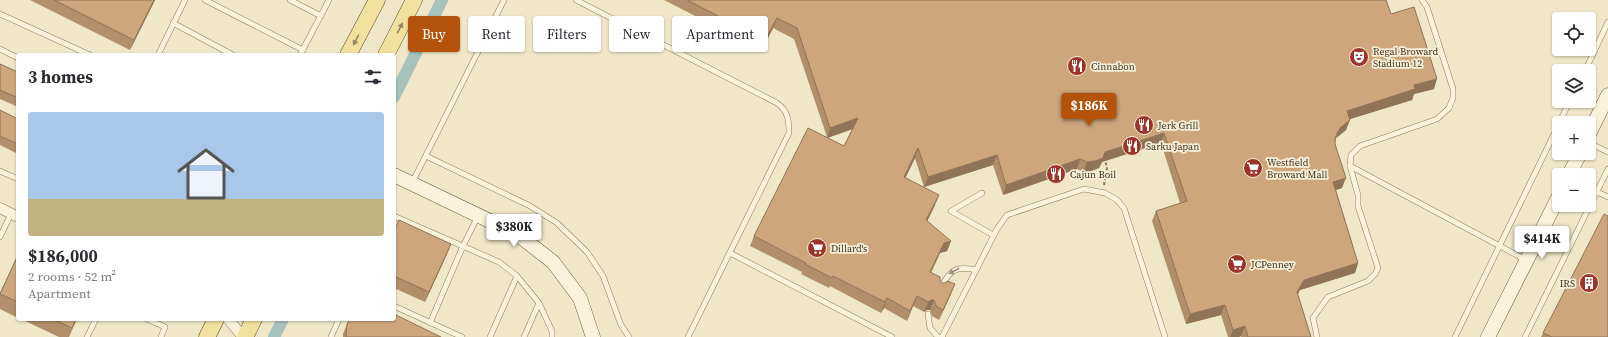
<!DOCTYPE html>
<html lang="en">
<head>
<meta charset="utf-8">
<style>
  :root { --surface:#fff; --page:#f2f2f3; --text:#2b2b33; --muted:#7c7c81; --accent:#b45309 }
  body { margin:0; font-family:"Source Serif 4",serif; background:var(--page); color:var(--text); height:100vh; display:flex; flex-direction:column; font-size:15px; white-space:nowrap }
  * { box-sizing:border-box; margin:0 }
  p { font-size:13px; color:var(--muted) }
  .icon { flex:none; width:22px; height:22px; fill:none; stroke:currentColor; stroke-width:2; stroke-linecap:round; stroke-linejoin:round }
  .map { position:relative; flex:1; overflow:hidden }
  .sheet { position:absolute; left:16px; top:53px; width:380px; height:268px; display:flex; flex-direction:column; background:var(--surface); border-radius:4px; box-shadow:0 1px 3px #0004 }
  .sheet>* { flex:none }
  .banner { position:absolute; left:408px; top:16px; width:380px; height:36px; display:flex; gap:8px }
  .buttons { position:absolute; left:1552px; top:12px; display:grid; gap:8px }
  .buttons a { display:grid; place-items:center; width:44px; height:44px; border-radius:4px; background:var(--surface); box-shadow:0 1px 3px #0004; font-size:20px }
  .price { position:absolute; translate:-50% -34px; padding:0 9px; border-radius:4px; background:#fff; color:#222; font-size:13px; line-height:26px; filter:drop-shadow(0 1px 2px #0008) }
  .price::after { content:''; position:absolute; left:50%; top:24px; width:12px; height:9px; margin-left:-6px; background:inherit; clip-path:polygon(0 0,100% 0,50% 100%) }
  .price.selected { background:var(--accent); color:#fff }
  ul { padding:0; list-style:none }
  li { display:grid; align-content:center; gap:8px; height:212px; padding:0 12px }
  li span { display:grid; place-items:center; height:124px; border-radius:4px; color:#555 }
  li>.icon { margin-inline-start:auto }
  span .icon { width:72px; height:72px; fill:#fffc; stroke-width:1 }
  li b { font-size:17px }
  h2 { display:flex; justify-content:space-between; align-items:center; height:48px; padding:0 12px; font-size:17px }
  .chip { padding:0 14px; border-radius:4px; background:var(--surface); box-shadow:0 1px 3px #0004; font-size:14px; line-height:36px }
  .chip.selected { background:var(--accent); color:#fff }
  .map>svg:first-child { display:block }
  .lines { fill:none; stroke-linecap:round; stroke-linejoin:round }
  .canal { stroke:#a8c3be; stroke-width:12 }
  .lane-casing { stroke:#8c7a5c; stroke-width:6 }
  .street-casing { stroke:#8c7a5c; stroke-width:11 }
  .secondary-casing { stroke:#6e5b3f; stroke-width:15 }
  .primary-casing { stroke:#5a4730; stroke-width:17 }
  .path { stroke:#8c7a5c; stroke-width:2; stroke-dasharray:3 2; stroke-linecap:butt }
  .lane { stroke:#faf3db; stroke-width:5 }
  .street { stroke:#faf3db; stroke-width:10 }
  .secondary { stroke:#faf3db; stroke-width:14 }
  .primary { stroke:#f2e09f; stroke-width:16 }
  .wall { fill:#b18f6b; fill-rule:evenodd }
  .shaded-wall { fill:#907457 }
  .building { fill:#cea67c; stroke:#907457 }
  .oneway { fill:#978860 }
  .oneway2 { fill:#9b927e }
  .labels { text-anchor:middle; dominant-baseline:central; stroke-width:3.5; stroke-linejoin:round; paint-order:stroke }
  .poi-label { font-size:10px; fill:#3c3020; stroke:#f7f0d7; text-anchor:start }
</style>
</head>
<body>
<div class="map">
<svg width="1608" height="337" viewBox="0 0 1608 337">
  <rect width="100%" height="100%" fill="#efe7c7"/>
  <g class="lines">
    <!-- canal -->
    <g class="canal">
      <polyline points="394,97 442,0"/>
      <polyline points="274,337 283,319"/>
    </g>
    <defs>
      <g id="lane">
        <polyline points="205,0 303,50"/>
        <polyline points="290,0 321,16"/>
        <path d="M576 0 777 103C788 111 789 120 789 133L688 337"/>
        <polyline points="0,14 90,55"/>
        <polyline points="173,23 233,55"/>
        <polyline points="0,49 18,58"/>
        <polyline points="158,55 185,0"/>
        <polyline points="300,55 329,0"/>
        <polyline points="1585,71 1608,22"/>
        <polyline points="1559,123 1570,101"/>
        <polyline points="1589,143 1608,152"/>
        <polyline points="426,156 530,206 557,223 587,252 603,276 621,325 629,337"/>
        <polyline points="1350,166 1526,260"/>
        <polyline points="0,171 18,179"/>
        <polyline points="412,183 504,0"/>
        <polyline points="1597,192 1608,197"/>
        <polyline points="982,193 951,211 993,235"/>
        <polyline points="394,216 499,262 517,276 539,303 552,331 552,337"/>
        <polyline points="0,237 11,214"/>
        <polyline points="730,253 892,337"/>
        <path d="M941 287C951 269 956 266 976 270"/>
        <polyline points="394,306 462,337"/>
        <polyline points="928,314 930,328 938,337"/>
        <polyline points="147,319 165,327 161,337"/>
        <polyline points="430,323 463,246 478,216"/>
        <polyline points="87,337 96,319"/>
        <polyline points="331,337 339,319"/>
        <polyline points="490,337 517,276"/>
        <polyline points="524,337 539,303"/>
        <polyline points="942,337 997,229 1007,215 1084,189 1105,193 1117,200 1124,208 1165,337"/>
        <polyline points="1317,337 1313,318 1328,297 1368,281 1375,274 1378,268 1358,206 1358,195 1350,166 1351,155 1360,146 1437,119 1449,108 1453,98 1453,89 1427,7 1422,0"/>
        <polyline points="1455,337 1559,124"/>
        <polyline points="1525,337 1608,169"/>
      </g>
      <g id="street">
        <polyline points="0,208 18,217"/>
        <polyline points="228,319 243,337"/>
      </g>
      <g id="secondary">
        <polyline points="1589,134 1608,95"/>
        <polyline points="394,175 517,234 553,262 580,298 593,337"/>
        <polyline points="1569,175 1580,153"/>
        <polyline points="1488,337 1559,196"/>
      </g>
      <g id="primary">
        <polyline points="348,55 377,0"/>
        <polyline points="386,55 414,0"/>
        <polyline points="207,337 216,319"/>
        <polyline points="245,337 254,319"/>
      </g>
    </defs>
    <!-- lane casing -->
    <use href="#lane" class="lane-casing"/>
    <!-- street casing -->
    <use href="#street" class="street-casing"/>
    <!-- secondary casing -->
    <use href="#secondary" class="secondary-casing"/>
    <!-- primary casing -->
    <use href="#primary" class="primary-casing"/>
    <!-- path -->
    <polyline class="path" points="1104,185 1107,168 1105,160"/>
    <!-- lane -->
    <use href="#lane" class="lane"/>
    <!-- street -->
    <use href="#street" class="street"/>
    <!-- secondary -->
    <use href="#secondary" class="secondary"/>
    <!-- primary -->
    <use href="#primary" class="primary"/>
  </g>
  <!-- wall -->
  <g class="wall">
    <polygon points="30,0 155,0 130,50"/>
    <path d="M664 0H1386L1391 14 1434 89 1414 94 1412 100 1349 119 1346 130 1336 138 1335 144 1342 188 1336 190 1358 263 1355 273 1300 290 1298 294 1311 337H1241V336L1239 337H1228L1221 315 1186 324 1152 221 1156 211 1180 203 1161 143 1102 162 1099 168 1091 171 1083 172 1077 169 1003 195 993 165 924 187 915 158 905 178 935 205 927 221 951 241 947 251 940 253 931 273 940 281 951 294 939 320 932 316 930 310H927L924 312 913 306 907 321 884 308 881 313 830 286 829 288 801 274 802 272 750 246 754 236 827 137 794 39 773 28 762 50ZM853 129 844 146 827 138 839 134Z"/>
    <polygon points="0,64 18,72 18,107 0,99"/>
    <polygon points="0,110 18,119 18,154 0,145"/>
    <polygon points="394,231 451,244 447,254 425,302 394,288"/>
    <polygon points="18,255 18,318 0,309 0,293"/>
    <polygon points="21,319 77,319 69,337 59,337"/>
    <polygon points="347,324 441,337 343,337 343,334"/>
    <polygon points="1543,333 1608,337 1541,337"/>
  </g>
  <!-- shaded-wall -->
  <g class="shaded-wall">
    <polygon points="154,0 155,0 130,50 134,40"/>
    <polygon points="777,18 773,28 762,50 765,40"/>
    <polygon points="1437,79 1434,89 1414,94 1412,100 1344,121 1347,111 1414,85"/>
    <polygon points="858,118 855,128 827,138 830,128"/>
    <polygon points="1350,120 1346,130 1336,138 1332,148 1340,128"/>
    <polygon points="1164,133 1161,143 1102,162 1099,168 1091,171 1083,172 1087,162 1105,152"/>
    <polygon points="918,148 915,158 901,187 904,177"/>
    <polygon points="997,155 993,165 924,187 928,177"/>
    <polygon points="1080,159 1077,169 1003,195 1006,185"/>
    <polygon points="1346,178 1342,188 1330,192 1333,182"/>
    <polygon points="939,195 935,205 923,230 926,220"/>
    <polygon points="951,241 947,251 940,253 926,282 930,272 944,243"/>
    <polygon points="451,244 447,254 425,302 429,292"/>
    <polygon points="1358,263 1355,273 1300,290 1293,302 1297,292 1304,280"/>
    <polygon points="955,284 951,294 939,320 943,310"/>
    <polygon points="917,296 907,321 910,311"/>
    <polygon points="887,298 884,308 881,313 885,302"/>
    <polygon points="931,300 934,300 930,310 927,310 924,312 928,302"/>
    <polygon points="1225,305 1221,315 1186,324 1190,314"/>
    <polygon points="1245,326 1241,336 1239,337 1230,337 1233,330"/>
  </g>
  <!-- building -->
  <g class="building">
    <polygon points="54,0 154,0 134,40"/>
    <polygon points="687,0 1386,0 1391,14 1414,7 1437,79 1414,85 1415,89 1347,111 1350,120 1340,128 1335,138 1335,144 1346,178 1333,182 1358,263 1304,280 1297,292 1311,337 1248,337 1245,326 1233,330 1225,305 1190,314 1156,211 1187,201 1164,133 1105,152 1103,158 1095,161 1087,162 1080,159 1006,185 997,155 928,177 918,148 904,177 939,195 926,220 951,241 944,243 930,272 940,277 940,281 942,283 945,283 947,281 955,284 943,310 936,306 934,300 931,300 928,302 917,296 910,311 887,298 885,302 833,276 832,278 805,264 806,263 754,236 808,128 844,146 858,118 830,128 797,28 777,18 765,40"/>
    <polygon points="0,64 18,72 18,98 0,90"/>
    <polygon points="0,110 18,119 18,144 0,136"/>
    <polygon points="1604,214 1608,216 1608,337 1552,337 1543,333"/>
    <polygon points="399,220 451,244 429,292 394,276 394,231"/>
    <polygon points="18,255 18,302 0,294"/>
    <polygon points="394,314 441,337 346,337 347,324 350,319 394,319"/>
    <polygon points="53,319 76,319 72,328"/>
  </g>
  <!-- one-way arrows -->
  <defs><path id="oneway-solid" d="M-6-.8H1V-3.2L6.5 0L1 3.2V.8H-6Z"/></defs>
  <g class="oneway">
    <use href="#oneway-solid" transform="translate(400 28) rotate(-63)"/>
    <use href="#oneway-solid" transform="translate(356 40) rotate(117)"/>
  </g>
  <use class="oneway2" href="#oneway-solid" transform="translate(954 271) rotate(152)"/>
  <!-- icons -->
  <defs>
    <symbol id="theatre-disc" viewBox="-11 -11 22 22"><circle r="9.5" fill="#9c342a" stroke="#f7f0d7"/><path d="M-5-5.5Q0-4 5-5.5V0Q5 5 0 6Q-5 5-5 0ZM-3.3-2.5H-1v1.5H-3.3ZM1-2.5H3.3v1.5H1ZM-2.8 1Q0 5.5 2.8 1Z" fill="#fff"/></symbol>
    <symbol id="restaurant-disc" viewBox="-11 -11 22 22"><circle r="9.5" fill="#9c342a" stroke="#f7f0d7"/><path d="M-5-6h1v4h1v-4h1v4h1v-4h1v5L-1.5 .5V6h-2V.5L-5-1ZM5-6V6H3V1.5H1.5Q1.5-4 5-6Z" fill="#fff"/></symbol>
    <symbol id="supermarket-disc" viewBox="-11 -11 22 22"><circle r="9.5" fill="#9c342a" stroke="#f7f0d7"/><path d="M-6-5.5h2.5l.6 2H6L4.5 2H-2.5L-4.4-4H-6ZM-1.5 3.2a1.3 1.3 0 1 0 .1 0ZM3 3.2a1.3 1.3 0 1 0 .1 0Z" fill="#fff"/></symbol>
    <symbol id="building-disc" viewBox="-11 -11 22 22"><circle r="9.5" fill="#9c342a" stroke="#f7f0d7"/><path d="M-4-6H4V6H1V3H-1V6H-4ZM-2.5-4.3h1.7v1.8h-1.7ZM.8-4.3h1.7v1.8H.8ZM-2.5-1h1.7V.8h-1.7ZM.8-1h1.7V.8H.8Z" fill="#fff"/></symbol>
  </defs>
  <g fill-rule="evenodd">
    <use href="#theatre-disc" x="1348" y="46" width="22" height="22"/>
    <use href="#restaurant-disc" x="1066" y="55" width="22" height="22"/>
    <use href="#restaurant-disc" x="1133" y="114" width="22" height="22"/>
    <use href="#restaurant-disc" x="1121" y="135" width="22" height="22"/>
    <use href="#supermarket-disc" x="1242" y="157" width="22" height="22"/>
    <use href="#restaurant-disc" x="1045" y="163" width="22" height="22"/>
    <use href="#supermarket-disc" x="806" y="237" width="22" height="22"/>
    <use href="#supermarket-disc" x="1226" y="253" width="22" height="22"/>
    <use href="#building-disc" x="1578" y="272" width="22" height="22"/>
  </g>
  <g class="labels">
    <!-- poi labels -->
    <g class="poi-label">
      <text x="1373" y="51">Regal Broward<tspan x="1373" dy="12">Stadium 12</tspan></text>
      <text x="1091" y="66">Cinnabon</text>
      <text x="1158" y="125">Jerk Grill</text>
      <text x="1146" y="146">Sarku Japan</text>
      <text x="1267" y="162">Westfield<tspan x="1267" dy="12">Broward Mall</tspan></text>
      <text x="1070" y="174">Cajun Boil</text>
      <text x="831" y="248">Dillard's</text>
      <text x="1251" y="264">JCPenney</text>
      <text x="1575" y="283" text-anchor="end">IRS</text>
    </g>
  </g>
</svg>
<div class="buttons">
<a><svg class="icon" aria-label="locate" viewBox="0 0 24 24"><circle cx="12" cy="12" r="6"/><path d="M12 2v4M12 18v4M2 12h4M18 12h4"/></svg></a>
<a><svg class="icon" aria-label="layers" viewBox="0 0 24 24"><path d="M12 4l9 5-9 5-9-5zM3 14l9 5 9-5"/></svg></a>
<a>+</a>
<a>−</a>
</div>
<b class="price selected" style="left:1089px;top:127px">$186K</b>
<b class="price" style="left:514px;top:248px">$380K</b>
<b class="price" style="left:1542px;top:260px">$414K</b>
<div class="banner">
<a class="chip selected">Buy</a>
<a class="chip">Rent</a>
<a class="chip">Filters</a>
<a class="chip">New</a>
<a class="chip">Apartment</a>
</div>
<section class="sheet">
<h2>3 homes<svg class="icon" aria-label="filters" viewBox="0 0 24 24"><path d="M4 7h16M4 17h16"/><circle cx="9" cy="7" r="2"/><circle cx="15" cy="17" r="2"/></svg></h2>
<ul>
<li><span style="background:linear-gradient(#a9c7e8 70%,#c2b280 0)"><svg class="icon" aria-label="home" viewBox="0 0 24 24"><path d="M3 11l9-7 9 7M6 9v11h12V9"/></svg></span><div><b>$186,000</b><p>2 rooms · 52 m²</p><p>Apartment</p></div></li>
</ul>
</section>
</div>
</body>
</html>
